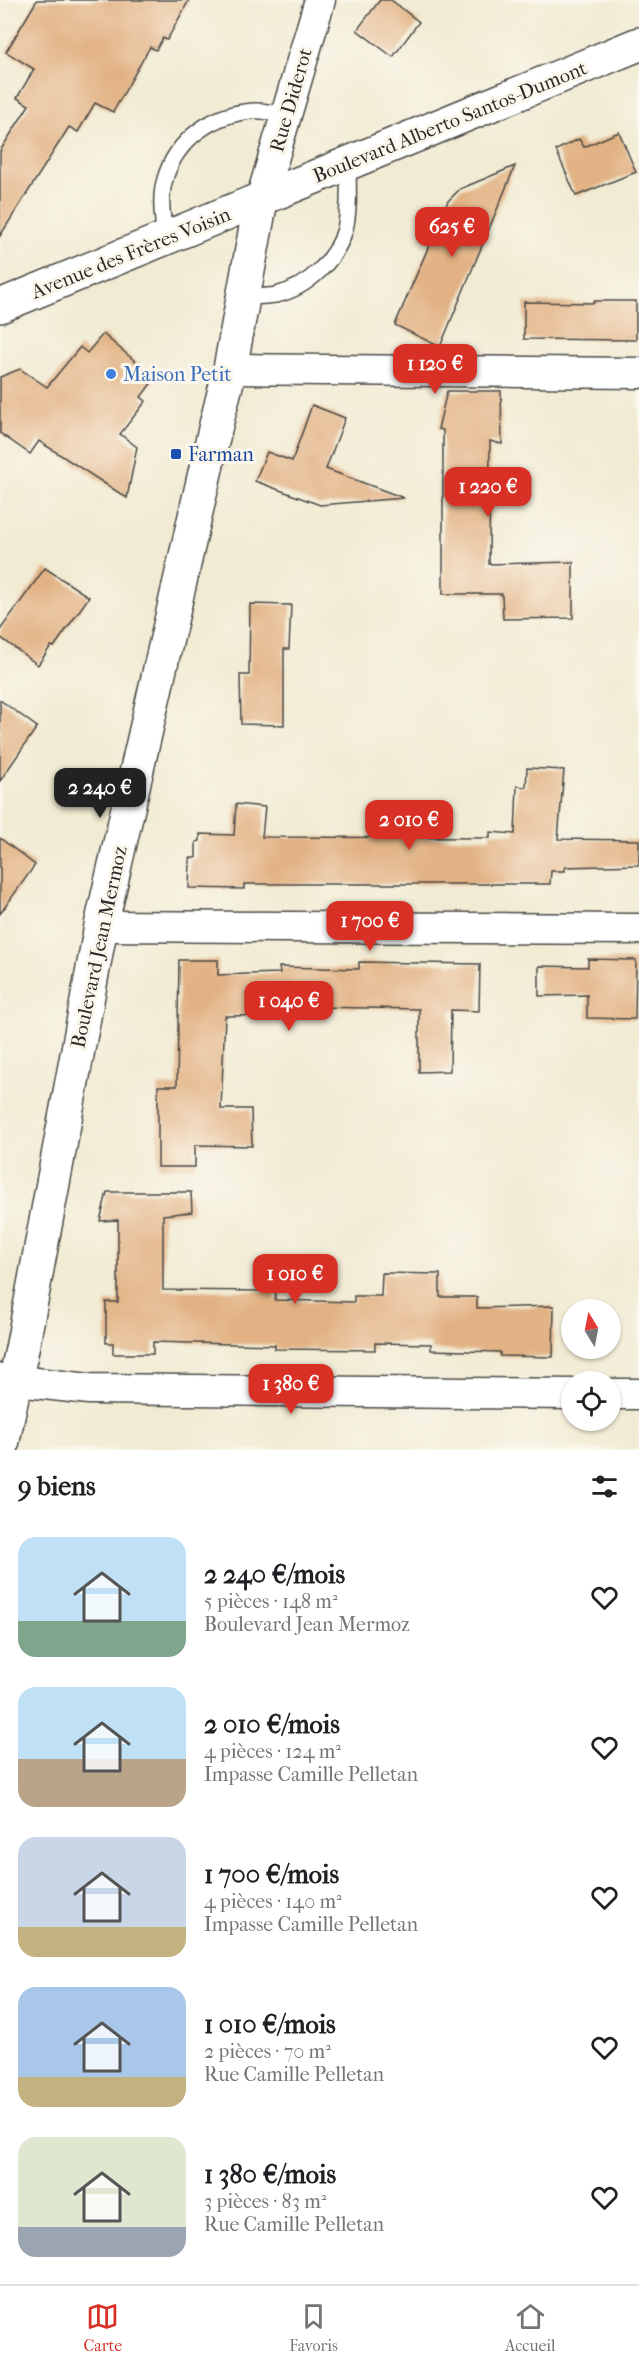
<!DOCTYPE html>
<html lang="fr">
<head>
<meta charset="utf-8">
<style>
  :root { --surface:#fff; --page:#f2f2f2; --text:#202124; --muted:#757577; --line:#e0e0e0; --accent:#d93025 }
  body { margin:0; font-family:"IM FELL French Canon",serif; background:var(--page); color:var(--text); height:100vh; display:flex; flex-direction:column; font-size:22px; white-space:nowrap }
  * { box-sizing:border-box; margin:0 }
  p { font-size:20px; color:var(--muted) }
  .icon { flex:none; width:33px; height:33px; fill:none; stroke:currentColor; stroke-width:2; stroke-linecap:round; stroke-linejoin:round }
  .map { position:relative; height:1450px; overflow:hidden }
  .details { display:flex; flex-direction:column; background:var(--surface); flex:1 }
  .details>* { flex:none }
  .needle { width:39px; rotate:350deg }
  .tools { position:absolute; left:561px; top:1299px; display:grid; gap:12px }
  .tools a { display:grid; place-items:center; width:60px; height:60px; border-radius:50%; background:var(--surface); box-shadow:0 2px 4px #0004; font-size:30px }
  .price { position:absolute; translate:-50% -51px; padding:0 14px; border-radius:12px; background:var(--accent); color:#fff; font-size:20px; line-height:39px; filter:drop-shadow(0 2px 3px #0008) }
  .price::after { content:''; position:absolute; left:50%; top:36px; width:18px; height:14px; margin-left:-9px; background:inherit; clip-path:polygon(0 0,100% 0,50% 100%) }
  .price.selected { background:#222; color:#fff }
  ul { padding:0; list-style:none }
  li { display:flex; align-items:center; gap:18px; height:150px; padding:0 18px }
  li span { display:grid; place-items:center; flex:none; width:168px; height:120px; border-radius:18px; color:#555 }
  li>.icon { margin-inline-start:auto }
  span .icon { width:72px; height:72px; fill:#fffc; stroke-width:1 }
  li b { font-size:26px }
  h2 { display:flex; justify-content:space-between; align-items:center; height:72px; padding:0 18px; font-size:26px }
  .menu { display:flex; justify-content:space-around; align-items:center; height:84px; border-top:2px solid var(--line); background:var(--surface); font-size:16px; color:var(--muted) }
  .menu a { display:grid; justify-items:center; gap:3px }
  .menu .selected { color:var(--accent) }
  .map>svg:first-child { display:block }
  .building { fill:#e2b284 }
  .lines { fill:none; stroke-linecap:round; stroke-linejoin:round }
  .service-casing { stroke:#494844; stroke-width:18 }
  .minor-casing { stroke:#494844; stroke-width:33 }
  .tertiary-casing { stroke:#494844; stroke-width:36 }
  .primary-casing { stroke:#494844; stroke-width:36 }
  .service { stroke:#fff; stroke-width:15 }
  .minor { stroke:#fff; stroke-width:30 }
  .tertiary { stroke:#fff; stroke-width:33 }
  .primary { stroke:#fff; stroke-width:33 }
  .shop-dot { fill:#3f7fe0; stroke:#fbf7ec; stroke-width:2 }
  .transit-dot { fill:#1a4fb4; stroke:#fbf7ec; stroke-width:2 }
  .labels { text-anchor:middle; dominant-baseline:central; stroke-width:6; stroke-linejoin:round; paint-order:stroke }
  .street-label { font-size:20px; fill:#2b2b2b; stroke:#fbf7ec }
  .shop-label { font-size:20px; fill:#366cbe; stroke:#fbf7ec; text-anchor:start }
  .transit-label { font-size:20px; fill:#164399; stroke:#fbf7ec; text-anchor:start }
</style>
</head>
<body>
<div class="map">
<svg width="639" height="1450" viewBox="0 0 639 1450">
  <rect width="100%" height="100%" fill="#fbf7ec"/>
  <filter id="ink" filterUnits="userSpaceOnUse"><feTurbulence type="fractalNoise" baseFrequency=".0167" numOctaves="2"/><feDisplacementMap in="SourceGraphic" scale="12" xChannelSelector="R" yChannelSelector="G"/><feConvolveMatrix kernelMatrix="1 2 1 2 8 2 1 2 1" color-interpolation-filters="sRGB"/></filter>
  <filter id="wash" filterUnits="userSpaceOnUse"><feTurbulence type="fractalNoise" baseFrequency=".008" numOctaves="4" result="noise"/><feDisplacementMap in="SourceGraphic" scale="24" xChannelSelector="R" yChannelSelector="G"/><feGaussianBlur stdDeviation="1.35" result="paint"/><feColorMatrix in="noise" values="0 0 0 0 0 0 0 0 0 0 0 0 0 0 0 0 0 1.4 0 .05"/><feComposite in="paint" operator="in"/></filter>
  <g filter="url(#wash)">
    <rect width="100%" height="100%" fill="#f1ebd3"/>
    <g id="blocks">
      <!-- building -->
      <g class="building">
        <polygon points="37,0 189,0 167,40 163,38 156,50 150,47 113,112 95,103 78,132 69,127 0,236 0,151 29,105 17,98 34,69 6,52"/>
        <polygon points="380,0 391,0 419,22 393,57 357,30"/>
        <polygon points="619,132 636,172 576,196 556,150 579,139 584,147"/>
        <polygon points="515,166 440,347 395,325 448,201 460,189"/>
        <polygon points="594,301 636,301 636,340 524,339 524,302 594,303"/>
        <polygon points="103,334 155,378 141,397 146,401 120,434 137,447 127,498 39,441 30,454 0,433 0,377 20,369 47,387 80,347 87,353"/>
        <polygon points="447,391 501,391 502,444 490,441 489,564 573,562 573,618 503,619 502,594 443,594 443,430 438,429"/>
        <polygon points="312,405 345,418 326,469 404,498 320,505 255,481 267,452 292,461"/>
        <polygon points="45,568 89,597 54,647 51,646 38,665 0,637 0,630"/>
        <polygon points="250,604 291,605 289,649 284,649 284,725 241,724 240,675 249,675"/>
        <polygon points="0,700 37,727 0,781"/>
        <polygon points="527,768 564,770 558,839 639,840 639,865 565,867 565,871 551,871 550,884 244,884 244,889 189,888 190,858 196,858 196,842 200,841 200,834 234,835 236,804 265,807 262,837 490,838 490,832 515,834 517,786 526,787"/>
        <polygon points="0,838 35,865 0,914"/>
        <polygon points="588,959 636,960 635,1019 587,1018 587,995 539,996 539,966 588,967"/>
        <polygon points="179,960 218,960 218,975 280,973 279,967 359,969 359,962 480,964 479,1011 451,1010 450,1071 419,1072 419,1009 317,1007 317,1015 225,1016 221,1109 251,1109 252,1146 195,1145 195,1167 158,1167 158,1086 177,1086"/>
        <polygon points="107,1192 191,1192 192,1212 163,1215 163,1290 276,1291 275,1300 354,1302 354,1296 381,1296 382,1273 440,1274 440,1297 477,1297 477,1308 554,1306 553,1357 500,1356 500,1352 431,1350 431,1344 375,1343 375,1350 275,1349 275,1345 153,1342 153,1354 113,1354 113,1343 106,1343 106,1302 118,1302 118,1220 100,1221"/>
      </g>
    </g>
  </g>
  <g filter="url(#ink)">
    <use href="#blocks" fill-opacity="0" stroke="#494844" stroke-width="1.5"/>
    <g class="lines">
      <defs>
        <g id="service">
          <path d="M165 239C163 220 159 199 165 179 176 140 213 113 254 111 264 110 275 114 285 115"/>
          <path d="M243 297C254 296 266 297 276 295 307 288 337 260 345 229 350 208 348 186 348 164"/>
        </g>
        <g id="minor">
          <polyline points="261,200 320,0"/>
          <polyline points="230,369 639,373"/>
          <polyline points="101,926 639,929"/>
          <polyline points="0,1379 89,1389 572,1394"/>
          <polyline points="610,1394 639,1394"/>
        </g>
        <polyline id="tertiary" points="1,1450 23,1344 101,926 215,429 230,369 261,200"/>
        <polyline id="primary" points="0,306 639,44"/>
      </defs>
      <!-- service casing -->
      <use href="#service" class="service-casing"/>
      <!-- minor casing -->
      <use href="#minor" class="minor-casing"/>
      <!-- tertiary casing -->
      <use href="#tertiary" class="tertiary-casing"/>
      <!-- primary casing -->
      <use href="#primary" class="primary-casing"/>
      <!-- service -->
      <use href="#service" class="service"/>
      <!-- minor -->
      <use href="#minor" class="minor"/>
      <!-- tertiary -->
      <use href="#tertiary" class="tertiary"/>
      <!-- primary -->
      <use href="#primary" class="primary"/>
    </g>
  </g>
  <!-- markers -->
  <circle class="shop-dot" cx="111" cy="374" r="6"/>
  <rect class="transit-dot" x="170" y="448" width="12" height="12" rx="3"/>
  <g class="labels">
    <!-- street labels -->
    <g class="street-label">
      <text transform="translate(291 100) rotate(-74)">Rue Diderot</text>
      <text transform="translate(450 122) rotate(-22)">Boulevard Alberto Santos-Dumont</text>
      <text transform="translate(131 253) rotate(-22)">Avenue des Frères Voisin</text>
      <text transform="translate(99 947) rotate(-78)">Boulevard Jean Mermoz</text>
    </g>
    <!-- shop labels -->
    <g class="shop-label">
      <text x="123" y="374">Maison Petit</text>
    </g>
    <!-- transit labels -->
    <g class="transit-label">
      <text x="188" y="454">Farman</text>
    </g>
  </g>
</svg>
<div class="tools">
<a><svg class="needle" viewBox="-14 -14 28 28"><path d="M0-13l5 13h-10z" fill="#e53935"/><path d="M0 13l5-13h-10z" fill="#757577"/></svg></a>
<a><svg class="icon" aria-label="locate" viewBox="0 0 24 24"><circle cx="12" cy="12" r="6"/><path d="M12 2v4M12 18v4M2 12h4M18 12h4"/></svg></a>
</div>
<b class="price" style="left:452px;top:258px">625 €</b>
<b class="price" style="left:435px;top:395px">1 120 €</b>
<b class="price" style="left:488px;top:518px">1 220 €</b>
<b class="price selected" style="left:100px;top:819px">2 240 €</b>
<b class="price" style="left:409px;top:851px">2 010 €</b>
<b class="price" style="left:370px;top:952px">1 700 €</b>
<b class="price" style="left:289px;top:1032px">1 040 €</b>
<b class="price" style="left:295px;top:1305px">1 010 €</b>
<b class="price" style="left:291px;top:1415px">1 380 €</b>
</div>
<section class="details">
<h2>9 biens<svg class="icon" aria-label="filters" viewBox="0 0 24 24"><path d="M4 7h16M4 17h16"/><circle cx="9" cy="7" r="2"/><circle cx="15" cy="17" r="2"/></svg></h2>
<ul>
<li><span style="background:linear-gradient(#bfe0f5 70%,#7fa58c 0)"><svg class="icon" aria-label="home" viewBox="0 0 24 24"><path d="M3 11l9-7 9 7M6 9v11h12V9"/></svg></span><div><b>2 240 €/mois</b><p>5 pièces · 148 m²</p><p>Boulevard Jean Mermoz</p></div><svg class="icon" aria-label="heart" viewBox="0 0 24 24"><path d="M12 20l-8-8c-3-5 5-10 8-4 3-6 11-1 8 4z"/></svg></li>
<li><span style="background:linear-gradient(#bfe0f5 60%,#b9a48a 0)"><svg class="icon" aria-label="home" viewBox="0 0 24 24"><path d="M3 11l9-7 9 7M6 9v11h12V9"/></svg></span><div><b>2 010 €/mois</b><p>4 pièces · 124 m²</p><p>Impasse Camille Pelletan</p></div><svg class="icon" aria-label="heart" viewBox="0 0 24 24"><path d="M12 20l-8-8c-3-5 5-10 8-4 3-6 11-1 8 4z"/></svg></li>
<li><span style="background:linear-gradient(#c9d6e8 75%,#c2b280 0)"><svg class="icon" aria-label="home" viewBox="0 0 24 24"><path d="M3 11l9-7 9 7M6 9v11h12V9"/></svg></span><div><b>1 700 €/mois</b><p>4 pièces · 140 m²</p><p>Impasse Camille Pelletan</p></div><svg class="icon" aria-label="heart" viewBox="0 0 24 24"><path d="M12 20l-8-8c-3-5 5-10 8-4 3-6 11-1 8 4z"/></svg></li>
<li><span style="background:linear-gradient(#a9c7e8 75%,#c2b280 0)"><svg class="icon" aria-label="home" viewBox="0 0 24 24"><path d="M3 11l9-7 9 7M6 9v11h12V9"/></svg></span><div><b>1 010 €/mois</b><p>2 pièces · 70 m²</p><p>Rue Camille Pelletan</p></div><svg class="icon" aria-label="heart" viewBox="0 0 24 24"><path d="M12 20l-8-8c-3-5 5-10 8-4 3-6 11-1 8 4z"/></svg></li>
<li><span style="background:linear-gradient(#dfe7d0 75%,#9aa5b1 0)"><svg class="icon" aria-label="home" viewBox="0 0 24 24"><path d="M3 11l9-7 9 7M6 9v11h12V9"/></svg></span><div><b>1 380 €/mois</b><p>3 pièces · 83 m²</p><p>Rue Camille Pelletan</p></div><svg class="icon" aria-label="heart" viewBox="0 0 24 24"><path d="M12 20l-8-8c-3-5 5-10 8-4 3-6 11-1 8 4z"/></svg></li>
</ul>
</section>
<nav class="menu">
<a class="selected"><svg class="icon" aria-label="map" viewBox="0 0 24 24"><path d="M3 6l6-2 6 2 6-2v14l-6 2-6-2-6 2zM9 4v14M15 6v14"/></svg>Carte</a>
<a><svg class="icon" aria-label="saved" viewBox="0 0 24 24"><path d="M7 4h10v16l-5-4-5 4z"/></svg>Favoris</a>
<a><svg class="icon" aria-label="home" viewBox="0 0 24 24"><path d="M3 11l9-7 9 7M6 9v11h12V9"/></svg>Accueil</a>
</nav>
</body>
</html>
